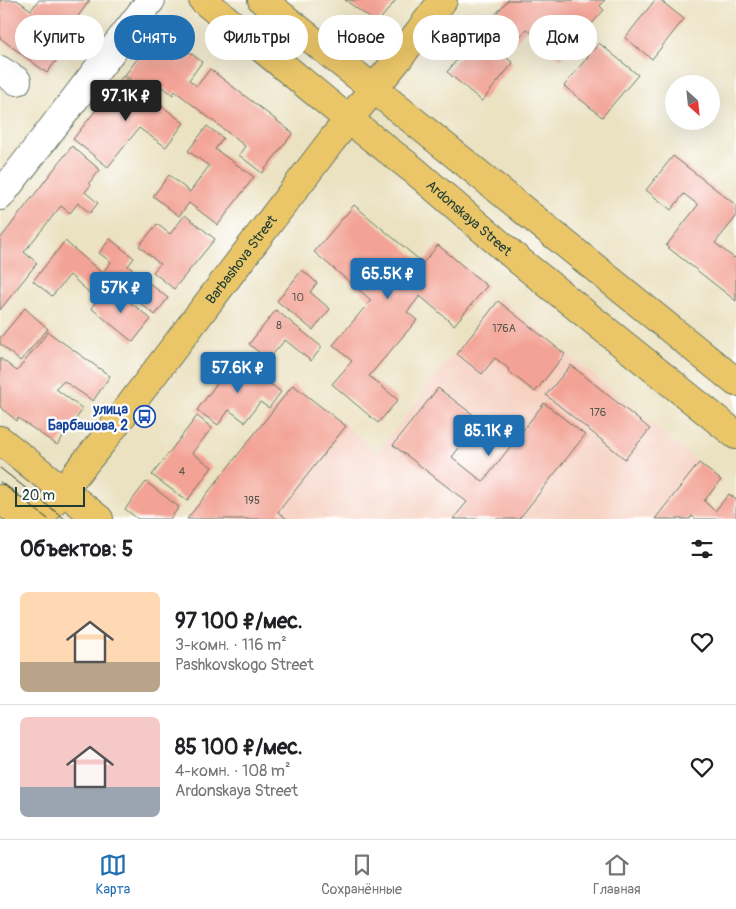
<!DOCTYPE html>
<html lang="ru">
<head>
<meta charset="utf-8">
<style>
  :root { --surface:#fff; --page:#f6f6f6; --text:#202124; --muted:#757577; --line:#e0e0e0; --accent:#1f6fb2 }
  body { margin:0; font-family:Pangolin,sans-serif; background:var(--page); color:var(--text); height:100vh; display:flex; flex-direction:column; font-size:19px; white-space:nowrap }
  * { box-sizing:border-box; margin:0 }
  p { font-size:16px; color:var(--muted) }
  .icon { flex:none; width:28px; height:28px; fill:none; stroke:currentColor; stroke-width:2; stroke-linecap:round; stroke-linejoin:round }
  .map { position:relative; height:519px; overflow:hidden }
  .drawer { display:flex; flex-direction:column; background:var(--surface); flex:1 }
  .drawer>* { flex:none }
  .banner { position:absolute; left:15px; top:15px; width:706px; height:45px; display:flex; gap:10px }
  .needle { width:32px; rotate:153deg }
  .buttons { position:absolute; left:665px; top:75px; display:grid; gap:10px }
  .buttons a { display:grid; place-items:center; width:55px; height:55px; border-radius:50%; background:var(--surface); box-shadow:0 5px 20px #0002; font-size:25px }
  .scale { position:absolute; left:15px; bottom:12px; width:70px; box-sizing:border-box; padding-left:5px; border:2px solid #1f3d34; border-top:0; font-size:14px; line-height:18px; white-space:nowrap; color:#1f3d34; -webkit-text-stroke:4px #fff; paint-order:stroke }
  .price { position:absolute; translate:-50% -42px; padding:0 11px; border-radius:5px; background:var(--accent); color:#fff; font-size:16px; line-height:32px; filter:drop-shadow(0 1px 2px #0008) }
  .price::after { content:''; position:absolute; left:50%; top:30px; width:15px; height:11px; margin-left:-8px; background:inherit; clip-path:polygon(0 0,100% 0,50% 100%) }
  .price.current { background:#222; color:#fff }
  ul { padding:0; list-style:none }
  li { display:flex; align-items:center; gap:15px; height:125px; padding:0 20px }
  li+li { border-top:1px solid var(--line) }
  li span { display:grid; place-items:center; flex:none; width:140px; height:100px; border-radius:8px; color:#555 }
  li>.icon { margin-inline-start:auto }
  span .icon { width:60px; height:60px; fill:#fffc; stroke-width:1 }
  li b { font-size:21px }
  h2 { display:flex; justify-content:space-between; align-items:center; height:60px; padding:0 20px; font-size:21px }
  .tag { padding:0 18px; border-radius:22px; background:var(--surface); box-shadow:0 5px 20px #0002; font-size:18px; line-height:45px }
  .tag.current { background:var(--accent); color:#fff }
  .tab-bar { display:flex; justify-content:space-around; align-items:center; height:70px; border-top:1px solid var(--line); background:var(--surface); font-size:14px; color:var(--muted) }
  .tab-bar a { display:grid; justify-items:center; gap:2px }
  .tab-bar .current { color:var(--accent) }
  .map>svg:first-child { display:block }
  .built { fill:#f6d2c3 }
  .building { fill:#f3a395 }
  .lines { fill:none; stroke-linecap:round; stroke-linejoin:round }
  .minor-casing { stroke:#676; stroke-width:30 }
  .major-casing { stroke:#676; stroke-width:30 }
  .minor { stroke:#fff; stroke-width:28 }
  .major { stroke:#ebc669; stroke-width:28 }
  .tram { stroke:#1f3d34; stroke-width:1 }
  .labels { text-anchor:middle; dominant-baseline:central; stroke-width:4.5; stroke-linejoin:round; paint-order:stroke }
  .number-label { font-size:11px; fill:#54564c }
  .street-label { font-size:14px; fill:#1f3d34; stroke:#fff }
  .transit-label { font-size:14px; font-weight:bold; fill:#164399; stroke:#fff; text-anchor:end }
</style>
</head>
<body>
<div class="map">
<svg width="736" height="519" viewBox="0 0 736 519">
  <rect width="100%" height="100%" fill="#fff"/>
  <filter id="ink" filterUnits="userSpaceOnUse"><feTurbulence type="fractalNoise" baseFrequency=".02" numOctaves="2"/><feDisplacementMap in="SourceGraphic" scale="10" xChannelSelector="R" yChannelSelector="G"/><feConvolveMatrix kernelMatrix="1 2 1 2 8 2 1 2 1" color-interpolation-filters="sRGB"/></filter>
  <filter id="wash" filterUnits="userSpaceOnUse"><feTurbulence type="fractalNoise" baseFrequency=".0096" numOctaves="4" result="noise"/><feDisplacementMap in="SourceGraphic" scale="20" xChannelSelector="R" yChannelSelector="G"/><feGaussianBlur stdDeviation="1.12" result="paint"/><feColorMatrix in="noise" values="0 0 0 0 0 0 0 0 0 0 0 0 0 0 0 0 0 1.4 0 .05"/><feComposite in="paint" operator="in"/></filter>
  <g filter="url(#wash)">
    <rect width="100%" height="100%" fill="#ebe2c2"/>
    <!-- built -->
    <polygon class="built" points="498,296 699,463 655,519 226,519 317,403 378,452"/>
    <g id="blocks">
      <!-- building -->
      <g class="building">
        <polygon points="0,0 17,0 31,10 39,0 90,0 62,38 69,43 47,73 0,38"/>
        <polygon points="345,0 396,0 378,22 374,21"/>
        <polygon points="508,0 605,0 600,6 604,10 561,59 527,29 506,52 482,30"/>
        <polygon points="655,0 660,0 684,19 652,59 625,38"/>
        <polygon points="160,29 202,62 189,80 197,86 210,69 293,133 262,173 239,155 245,146 175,91 173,95 163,87 154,97 125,75"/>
        <polygon points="478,34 513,63 482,101 447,72"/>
        <polygon points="599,43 638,75 602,117 564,86"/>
        <polygon points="123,76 184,123 166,147 139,128 108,167 73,139"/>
        <polygon points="207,126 223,138 215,149 254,177 218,225 189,203 179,216 153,196 169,175 190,192 209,166 188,151"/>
        <polygon points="72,146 100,170 89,183 91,185 85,192 98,203 90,213 78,203 70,213 61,206 24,252 37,263 0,310 0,239"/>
        <polygon points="673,156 736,205 736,217 715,243 734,258 736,256 736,301 666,246 698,205 684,194 671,210 646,190"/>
        <polygon points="354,205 423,263 438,245 487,286 454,325 420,296 407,312 417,320 369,376 398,400 378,423 332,384 352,361 333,345 371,300 314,252"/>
        <polygon points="185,215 215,239 174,289 153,272 160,264 139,246 157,224 170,234"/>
        <polygon points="110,239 134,258 128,266 168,298 155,315 110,279 94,297 70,275 52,296 33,281 65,241 102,273 111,262 99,253"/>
        <polygon points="302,270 317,283 310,292 330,309 313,330 277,301"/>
        <polygon points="109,285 151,319 133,342 91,308"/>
        <polygon points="498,301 565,354 535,392 508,371 509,369 495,358 482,374 457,354"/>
        <polygon points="25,308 48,329 20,361 0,344 0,338"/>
        <polygon points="276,310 322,347 311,361 285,340 268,360 249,344"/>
        <polygon points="48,332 110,376 93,401 64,381 56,389 83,409 57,445 18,418 17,421 0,407 0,358 17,371"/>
        <polygon points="236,358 281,392 269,408 260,402 245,422 229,410 218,425 197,410"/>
        <polygon points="571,365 650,429 625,459 546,395"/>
        <polygon points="293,385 346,426 278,512 287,519 187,519"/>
        <polygon points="438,388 480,420 452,457 483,482 544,403 585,435 519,519 453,519 467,502 393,445"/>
        <polygon points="197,416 212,428 192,453 212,467 187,501 152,475"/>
        <polygon points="699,463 721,480 704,501 715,511 729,494 736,499 736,519 696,519 692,516 690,519 655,519"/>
        <polygon points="146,482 179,507 170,519 138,519 125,509"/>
      </g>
    </g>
  </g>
  <g filter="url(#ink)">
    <use href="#blocks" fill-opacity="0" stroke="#676" stroke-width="1"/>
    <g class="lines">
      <defs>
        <g id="minor">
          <polyline points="0,70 17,81"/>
          <polyline points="0,196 151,0"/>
        </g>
        <g id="major">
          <path id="s1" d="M203 0 349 120 415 171 516 258 736 435"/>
          <polyline points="262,0 374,89 736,382"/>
          <polyline points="0,440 99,519"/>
          <polyline points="0,499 26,519"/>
          <path id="s2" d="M39 519 102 442 332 140 399 58 443 0"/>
        </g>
      </defs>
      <!-- minor casing -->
      <use href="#minor" class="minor-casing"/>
      <!-- major casing -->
      <use href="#major" class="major-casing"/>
      <!-- minor -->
      <use href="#minor" class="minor"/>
      <!-- major -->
      <use href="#major" class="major"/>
      <!-- tram -->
      <g class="tram">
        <polyline points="0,468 65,519"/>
        <polyline points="0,482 48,519"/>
      </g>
    </g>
  </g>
  <!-- icons -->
  <defs>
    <symbol id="bus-ring" viewBox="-11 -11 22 22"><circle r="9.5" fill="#fff" stroke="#1a4fb4" stroke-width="1.5"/><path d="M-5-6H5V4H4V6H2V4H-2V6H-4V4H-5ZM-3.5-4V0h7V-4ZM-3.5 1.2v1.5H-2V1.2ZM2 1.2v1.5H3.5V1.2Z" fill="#1a4fb4"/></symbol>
  </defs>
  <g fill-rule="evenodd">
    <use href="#bus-ring" x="132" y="404" width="25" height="25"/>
  </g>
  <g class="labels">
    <!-- number labels -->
    <g class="number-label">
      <text x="298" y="297">10</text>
      <text x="279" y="325">8</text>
      <text x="504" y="328">176А</text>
      <text x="598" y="412">176</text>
      <text x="182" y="471">4</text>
      <text x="252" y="500">195</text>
    </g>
    <!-- street labels -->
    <g class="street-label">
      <text stroke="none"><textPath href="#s1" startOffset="344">Ardonskaya Street</textPath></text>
      <text stroke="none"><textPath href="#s2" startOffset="329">Barbashova Street</textPath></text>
    </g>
    <!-- transit labels -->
    <g class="transit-label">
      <text x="128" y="409">улица<tspan x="128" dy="16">Барбашова, 2</tspan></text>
    </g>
  </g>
</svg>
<div class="buttons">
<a><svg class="needle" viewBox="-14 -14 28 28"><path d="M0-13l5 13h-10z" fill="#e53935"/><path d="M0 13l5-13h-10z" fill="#757577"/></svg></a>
</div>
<div class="scale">20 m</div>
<b class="price current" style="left:126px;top:122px">97.1K ₽</b>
<b class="price" style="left:388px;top:300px">65.5K ₽</b>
<b class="price" style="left:121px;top:314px">57K ₽</b>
<b class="price" style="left:238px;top:394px">57.6K ₽</b>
<b class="price" style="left:489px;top:457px">85.1K ₽</b>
<div class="banner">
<a class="tag">Купить</a>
<a class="tag current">Снять</a>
<a class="tag">Фильтры</a>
<a class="tag">Новое</a>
<a class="tag">Квартира</a>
<a class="tag">Дом</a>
</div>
</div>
<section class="drawer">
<h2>Объектов: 5<svg class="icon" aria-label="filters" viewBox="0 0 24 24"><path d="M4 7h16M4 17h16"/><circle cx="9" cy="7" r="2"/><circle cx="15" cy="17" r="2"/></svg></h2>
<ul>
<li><span style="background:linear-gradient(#ffd9b3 70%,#b9a48a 0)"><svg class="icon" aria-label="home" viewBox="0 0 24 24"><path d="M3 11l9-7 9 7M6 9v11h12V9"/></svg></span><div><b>97 100 ₽/мес.</b><p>3-комн. · 116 m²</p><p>Pashkovskogo Street</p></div><svg class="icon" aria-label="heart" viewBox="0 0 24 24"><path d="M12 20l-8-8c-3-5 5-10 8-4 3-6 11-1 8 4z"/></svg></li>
<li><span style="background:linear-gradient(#f6c9c9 70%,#9aa5b1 0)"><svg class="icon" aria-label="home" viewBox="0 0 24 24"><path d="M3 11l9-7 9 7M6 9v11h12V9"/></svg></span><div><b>85 100 ₽/мес.</b><p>4-комн. · 108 m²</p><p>Ardonskaya Street</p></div><svg class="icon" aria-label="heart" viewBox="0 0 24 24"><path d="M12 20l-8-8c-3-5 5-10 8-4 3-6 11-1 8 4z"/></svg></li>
</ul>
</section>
<nav class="tab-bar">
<a class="current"><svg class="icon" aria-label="map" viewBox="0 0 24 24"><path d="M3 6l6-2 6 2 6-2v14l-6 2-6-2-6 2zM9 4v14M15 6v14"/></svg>Карта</a>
<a><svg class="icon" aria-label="saved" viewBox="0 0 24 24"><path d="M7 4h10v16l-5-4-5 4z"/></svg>Сохранённые</a>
<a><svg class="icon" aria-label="home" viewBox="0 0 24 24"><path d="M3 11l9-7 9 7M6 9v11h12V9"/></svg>Главная</a>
</nav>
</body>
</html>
